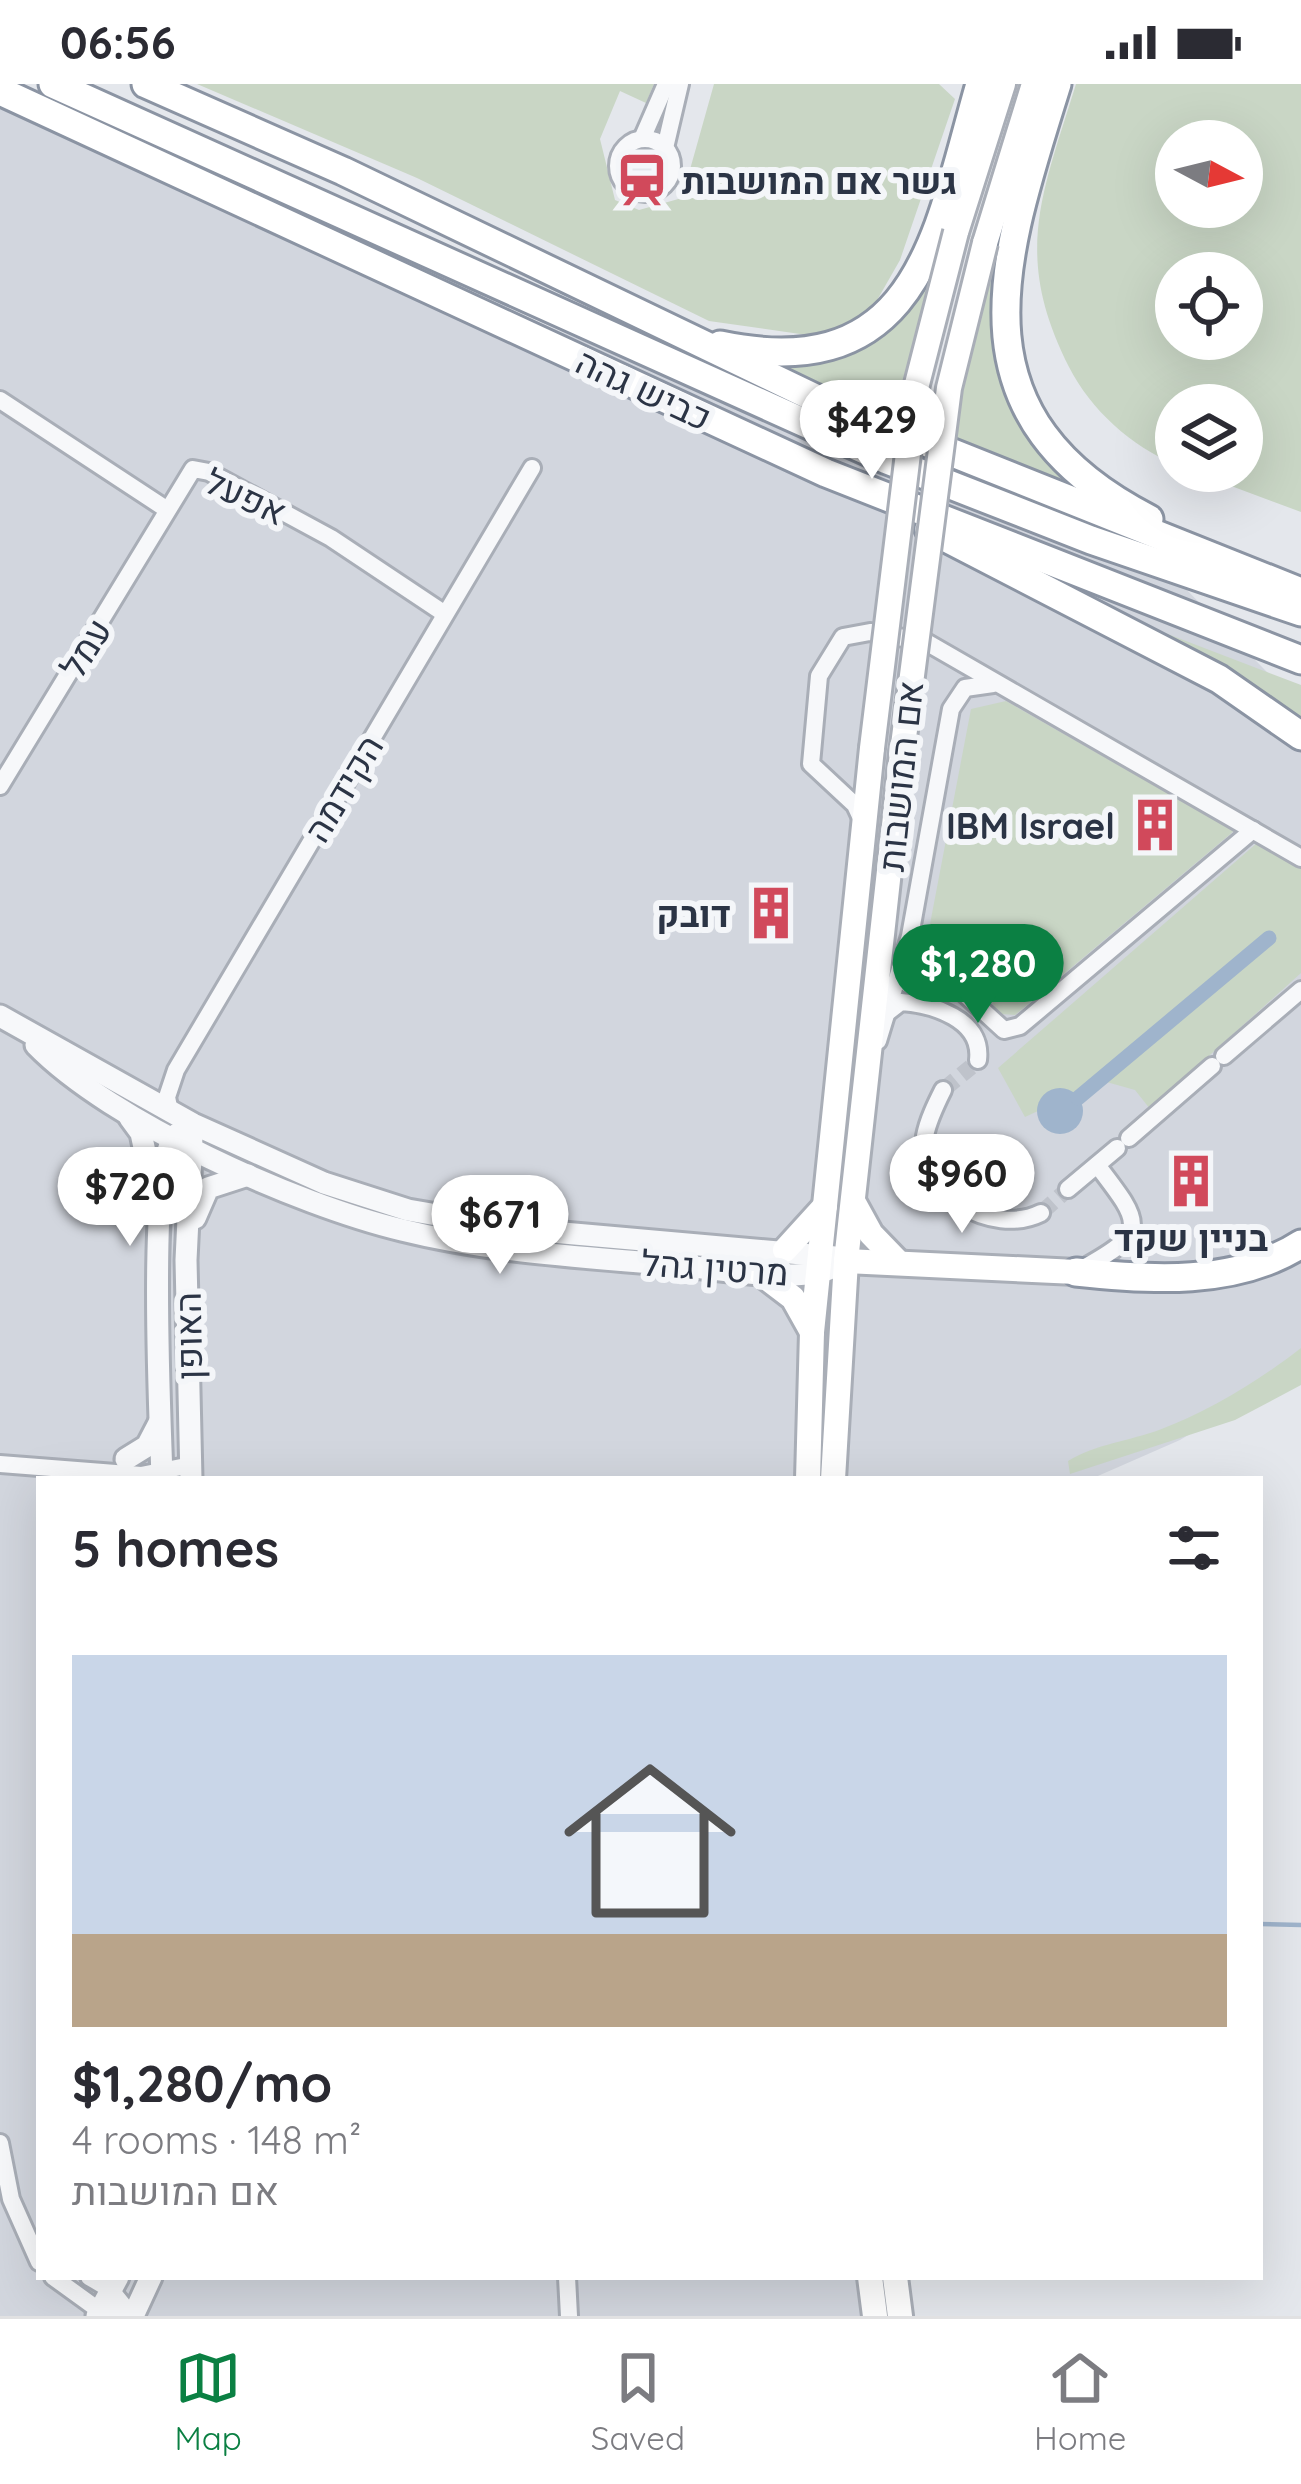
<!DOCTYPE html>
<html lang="en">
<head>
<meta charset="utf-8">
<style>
  :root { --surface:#fff; --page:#f2f2f3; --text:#2b2b33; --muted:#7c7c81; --line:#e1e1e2; --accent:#0b8043 }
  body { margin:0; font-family:Quicksand,Heebo,sans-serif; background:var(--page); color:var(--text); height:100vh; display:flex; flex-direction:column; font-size:45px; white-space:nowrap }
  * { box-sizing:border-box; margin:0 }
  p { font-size:39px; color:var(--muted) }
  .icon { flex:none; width:66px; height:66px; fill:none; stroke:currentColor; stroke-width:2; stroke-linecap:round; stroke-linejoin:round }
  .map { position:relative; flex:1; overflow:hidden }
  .details { position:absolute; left:36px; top:1392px; width:1227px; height:804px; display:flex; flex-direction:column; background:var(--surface); border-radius:0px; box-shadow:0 12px 48px #0002 }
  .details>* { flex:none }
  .needle { width:78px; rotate:97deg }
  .buttons { position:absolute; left:1155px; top:36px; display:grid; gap:24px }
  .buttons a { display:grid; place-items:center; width:108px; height:108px; border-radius:50%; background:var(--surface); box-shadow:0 12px 48px #0002; font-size:60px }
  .price { position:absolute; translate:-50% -102px; padding:0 27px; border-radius:42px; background:#fff; color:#222; font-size:39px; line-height:78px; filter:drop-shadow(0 3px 6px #0008) }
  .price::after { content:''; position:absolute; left:50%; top:72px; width:36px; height:27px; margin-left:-18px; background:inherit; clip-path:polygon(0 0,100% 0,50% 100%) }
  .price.on { background:var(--accent); color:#fff }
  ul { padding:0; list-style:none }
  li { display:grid; align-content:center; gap:24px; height:636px; padding:0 36px }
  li+li { border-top:3px solid var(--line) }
  li span { display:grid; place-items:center; height:372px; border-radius:0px; color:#555 }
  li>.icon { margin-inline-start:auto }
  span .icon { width:216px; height:216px; fill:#fffc; stroke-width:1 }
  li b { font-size:51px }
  h2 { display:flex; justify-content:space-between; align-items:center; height:144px; padding:0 36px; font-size:51px }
  .status { display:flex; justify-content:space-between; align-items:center; height:84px; padding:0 60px; background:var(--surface); direction:ltr }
  .status svg { height:33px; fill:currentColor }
  .tabs { display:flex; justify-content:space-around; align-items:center; height:168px; border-top:3px solid var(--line); background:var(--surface); font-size:33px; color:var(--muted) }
  .tabs a { display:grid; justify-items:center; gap:6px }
  .tabs .on { color:var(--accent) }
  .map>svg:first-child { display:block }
  .built { fill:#d2d6de }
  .green { fill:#c9d6c5; fill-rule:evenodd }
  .water { fill:#9fb4cc }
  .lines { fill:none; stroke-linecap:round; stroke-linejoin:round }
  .stream { stroke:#9fb4cc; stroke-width:4.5 }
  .canal { stroke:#9fb4cc; stroke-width:15 }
  .minor-tunnel { stroke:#bfc3cb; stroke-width:16; stroke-dasharray:16 8; stroke-linecap:butt }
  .minor-casing { stroke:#a9aeb7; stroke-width:22 }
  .tertiary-casing { stroke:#a9aeb7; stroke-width:27 }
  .secondary-casing { stroke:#a9aeb7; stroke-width:30 }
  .trunk-casing { stroke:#8b94a3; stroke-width:33 }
  .minor { stroke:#f7f8fa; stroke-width:16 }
  .tertiary { stroke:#f7f8fa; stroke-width:21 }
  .secondary { stroke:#fff; stroke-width:24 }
  .trunk { stroke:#fff; stroke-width:27 }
  .secondary-bridge-casing { stroke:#a9aeb7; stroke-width:30; stroke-linecap:butt }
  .secondary-bridge { stroke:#fff; stroke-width:24 }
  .labels { text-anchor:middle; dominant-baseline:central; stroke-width:12; stroke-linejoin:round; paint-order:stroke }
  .poi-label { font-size:36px; font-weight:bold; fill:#2b3445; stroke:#f4f6f9; text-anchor:end }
  .street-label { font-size:36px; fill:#2b3445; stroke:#f4f6f9 }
</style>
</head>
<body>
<div class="status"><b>06:56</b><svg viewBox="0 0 49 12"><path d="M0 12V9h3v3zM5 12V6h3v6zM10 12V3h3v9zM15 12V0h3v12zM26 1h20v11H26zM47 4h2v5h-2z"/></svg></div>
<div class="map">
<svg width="1301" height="2232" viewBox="0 0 1301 2232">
  <rect width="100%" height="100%" fill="#e4e7ec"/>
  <!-- built -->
  <polygon class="built" points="0,11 1043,451 1184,503 1301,623 1301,1280 1275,1299 1180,1356 1091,1395 39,1395 39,2193 884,2193 889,2232 0,2232"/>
  <!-- green -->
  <g class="green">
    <polygon points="197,0 654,0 646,19 620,7 600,55 615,116 639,126 682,114 714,0 939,0 955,15 900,176 872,225 845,243 814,252 709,237 417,94"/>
    <path d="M1076 0H1301V428L1191 387H1242V321H1176V381C1131 362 1091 326 1069 283 1013 172 1041 113 1076 0ZM1176 57H1242V123H1176ZM1176 189H1242V255H1176Z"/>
    <path d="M997 140 1007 150C991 266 990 315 1075 404L948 356Z"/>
    <polygon points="930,167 943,173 898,333 761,281 829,272"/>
    <polygon points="1126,534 1301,601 1301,644"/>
    <polygon points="1006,617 1234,747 1015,931 1001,930 970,892 922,882 971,625"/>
    <polygon points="1257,759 1301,781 1301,889 1150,1025 1135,1006 1103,997 1025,1033 998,984"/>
    <path d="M1301 1264V1301L1235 1336 1070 1390 1068 1377C1096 1360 1129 1357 1159 1346 1208 1328 1260 1296 1301 1264Z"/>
  </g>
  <!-- water -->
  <circle class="water" cx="1060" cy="1027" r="23"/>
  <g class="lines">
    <!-- stream -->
    <polyline class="stream" points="1260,1840 1301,1841"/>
    <!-- canal -->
    <polyline class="canal" points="1078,1014 1269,854"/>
    <!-- minor-tunnel -->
    <g class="minor-tunnel">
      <polyline points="943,1006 971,983"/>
      <polyline points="1041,1129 1068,1105"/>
    </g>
    <defs>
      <g id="minor">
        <circle cx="645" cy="82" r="27"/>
        <polyline points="642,55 666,0"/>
        <polyline points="665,64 680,0"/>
        <polyline points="0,316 166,425"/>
        <polyline points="0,702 193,385 209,388 331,454 445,530"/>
        <polyline points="862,736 855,721 811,680 819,592 843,553 870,548 926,558 1301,774"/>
        <polyline points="900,885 908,900 957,903 1004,946 1020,942 1253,746"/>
        <path d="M888 928 901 918C932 920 983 935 978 976"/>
        <polyline points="878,957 910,852 951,625 965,604 993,600"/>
        <polyline points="1224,972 1301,906"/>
        <path d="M943 1006C936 1020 928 1036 925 1052 917 1110 992 1153 1041 1129"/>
        <polyline points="170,1028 167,1013 176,986 532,384"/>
        <polyline points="1129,1054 1212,982"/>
        <polyline points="1068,1105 1117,1064"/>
        <path d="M1078 1187C1149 1148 1144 1142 1097 1081"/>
        <polyline points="0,1380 141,1391 191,1381"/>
        <polyline points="0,2059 11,2115 39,2178"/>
        <polyline points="53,2193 100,2227 131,2232"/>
        <polyline points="89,2193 111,2206 132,2232"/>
        <polyline points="567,2193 569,2232"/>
      </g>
      <g id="tertiary">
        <polyline points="0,932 193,1040 324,1099 408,1126 518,1145 835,1173"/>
        <path d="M36 961C111 1038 297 1121 402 1146 494 1169 590 1173 684 1182 720 1185 798 1199 829 1185"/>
        <polyline points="130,1034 141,1049 153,1106"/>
        <polyline points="195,1134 208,1104 248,1091"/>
        <polyline points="126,1375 147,1362 159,1339"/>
        <path d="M162 1395C161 1346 146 1069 177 1050"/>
        <polyline points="191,1395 186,1176 192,1052"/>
        <polyline points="97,2232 118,2193"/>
        <polyline points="133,2232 151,2193"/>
      </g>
      <g id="secondary">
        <polyline points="956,148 1003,0"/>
        <polyline points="985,159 1034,0"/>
        <polyline points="854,1119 871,1150 899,1179"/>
        <polyline points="785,1166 825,1122"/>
        <polyline points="846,1177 1076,1188"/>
        <polyline points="759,1188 793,1214 812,1248"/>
        <polyline points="808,1395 812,1248 872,664"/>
        <polyline points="833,1395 846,1177 902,669"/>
        <polyline points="870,2193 875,2232"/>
        <polyline points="895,2193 900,2232"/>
      </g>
      <g id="trunk">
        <polyline points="53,0 887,376 1091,456 1301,528"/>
        <polyline points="146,0 343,87 815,314 1301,508"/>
        <path d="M1057 0C1003 174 945 330 1149 435"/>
        <polyline points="0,7 826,389 1301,576"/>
        <path d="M720 261C920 303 937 149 980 0"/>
        <polyline points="929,445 1219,595 1301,652"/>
        <path d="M1076 1188C1149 1196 1236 1202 1301 1160"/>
      </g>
    </defs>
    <!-- minor casing -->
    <use href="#minor" class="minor-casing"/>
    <!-- tertiary casing -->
    <use href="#tertiary" class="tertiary-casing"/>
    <!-- secondary casing -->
    <use href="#secondary" class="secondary-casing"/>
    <!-- trunk casing -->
    <use href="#trunk" class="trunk-casing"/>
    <!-- minor -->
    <use href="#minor" class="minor"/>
    <!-- tertiary -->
    <use href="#tertiary" class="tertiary"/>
    <!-- secondary -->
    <use href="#secondary" class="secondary"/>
    <!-- trunk -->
    <use href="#trunk" class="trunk"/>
    <defs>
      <g id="secondary-bridge">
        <polyline points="872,664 916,304 956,148"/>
        <polyline points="902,669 949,304 985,159"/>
      </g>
    </defs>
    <!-- secondary-bridge casing -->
    <use href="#secondary-bridge" class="secondary-bridge-casing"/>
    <!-- secondary-bridge -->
    <use href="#secondary-bridge" class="secondary-bridge"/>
  </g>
  <!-- icons -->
  <defs>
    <symbol id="station-bare" viewBox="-9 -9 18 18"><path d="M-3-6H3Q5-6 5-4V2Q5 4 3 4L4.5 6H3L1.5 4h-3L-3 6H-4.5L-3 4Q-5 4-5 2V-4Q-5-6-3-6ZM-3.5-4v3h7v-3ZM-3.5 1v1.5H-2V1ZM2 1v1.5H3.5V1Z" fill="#d1495b" stroke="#f4f6f9" stroke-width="2.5" paint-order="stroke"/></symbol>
    <symbol id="building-bare" viewBox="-9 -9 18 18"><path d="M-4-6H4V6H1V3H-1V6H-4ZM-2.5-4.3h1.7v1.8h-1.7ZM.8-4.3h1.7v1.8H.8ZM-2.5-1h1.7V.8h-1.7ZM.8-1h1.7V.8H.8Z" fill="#d1495b" stroke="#f4f6f9" stroke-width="2.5" paint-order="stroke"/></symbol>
  </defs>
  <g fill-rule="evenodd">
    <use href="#station-bare" x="604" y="58" width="76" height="76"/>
    <use href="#building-bare" x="1117" y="703" width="76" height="76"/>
    <use href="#building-bare" x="733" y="791" width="76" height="76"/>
    <use href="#building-bare" x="1153" y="1059" width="76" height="76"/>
  </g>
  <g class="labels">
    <!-- poi labels -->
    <g class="poi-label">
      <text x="682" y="96" text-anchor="start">גשר אם המושבות</text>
      <text x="1115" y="741">IBM Israel</text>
      <text x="731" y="829">דובק</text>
      <text x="1191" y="1153" text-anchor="middle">בניין שקד</text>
    </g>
    <!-- street labels -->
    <g class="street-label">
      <text transform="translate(644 305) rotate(25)">כביש גהה</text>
      <text transform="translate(246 412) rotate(25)">אפעל</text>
      <text transform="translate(85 564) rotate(-58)">עמל</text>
      <text transform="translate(900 692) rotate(-84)">אם המושבות</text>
      <text transform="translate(343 704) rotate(-59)">הקידמה</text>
      <text transform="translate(715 1183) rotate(4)">מרטין גהל</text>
      <text transform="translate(188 1252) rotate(-91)">האופן</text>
    </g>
  </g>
</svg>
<div class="buttons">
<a><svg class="needle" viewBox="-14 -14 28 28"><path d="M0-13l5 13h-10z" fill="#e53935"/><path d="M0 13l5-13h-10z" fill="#7c7c81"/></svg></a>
<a><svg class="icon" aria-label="locate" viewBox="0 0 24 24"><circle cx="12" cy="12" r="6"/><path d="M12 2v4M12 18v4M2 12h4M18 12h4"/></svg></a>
<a><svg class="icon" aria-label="layers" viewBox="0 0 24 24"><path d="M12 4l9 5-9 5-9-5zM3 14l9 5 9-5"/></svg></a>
</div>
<b class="price" style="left:872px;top:398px">$429</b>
<b class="price on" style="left:978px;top:942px">$1,280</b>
<b class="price" style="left:962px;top:1152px">$960</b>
<b class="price" style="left:130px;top:1165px">$720</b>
<b class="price" style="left:500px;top:1193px">$671</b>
<section class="details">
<h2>5 homes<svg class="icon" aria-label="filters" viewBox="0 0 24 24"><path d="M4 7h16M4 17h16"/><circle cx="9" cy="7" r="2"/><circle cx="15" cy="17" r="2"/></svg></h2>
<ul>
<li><span style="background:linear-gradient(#c9d6e8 75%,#b9a48a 0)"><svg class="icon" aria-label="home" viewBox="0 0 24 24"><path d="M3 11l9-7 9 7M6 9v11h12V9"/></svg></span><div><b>$1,280/mo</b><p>4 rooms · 148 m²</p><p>אם המושבות</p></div></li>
</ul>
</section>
</div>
<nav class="tabs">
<a class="on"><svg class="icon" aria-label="map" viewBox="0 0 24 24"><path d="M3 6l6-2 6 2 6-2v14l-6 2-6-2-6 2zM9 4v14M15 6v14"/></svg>Map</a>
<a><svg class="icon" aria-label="saved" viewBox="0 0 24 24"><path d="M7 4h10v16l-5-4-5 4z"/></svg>Saved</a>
<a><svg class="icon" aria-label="home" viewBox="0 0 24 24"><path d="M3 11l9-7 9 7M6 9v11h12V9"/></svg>Home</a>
</nav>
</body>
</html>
